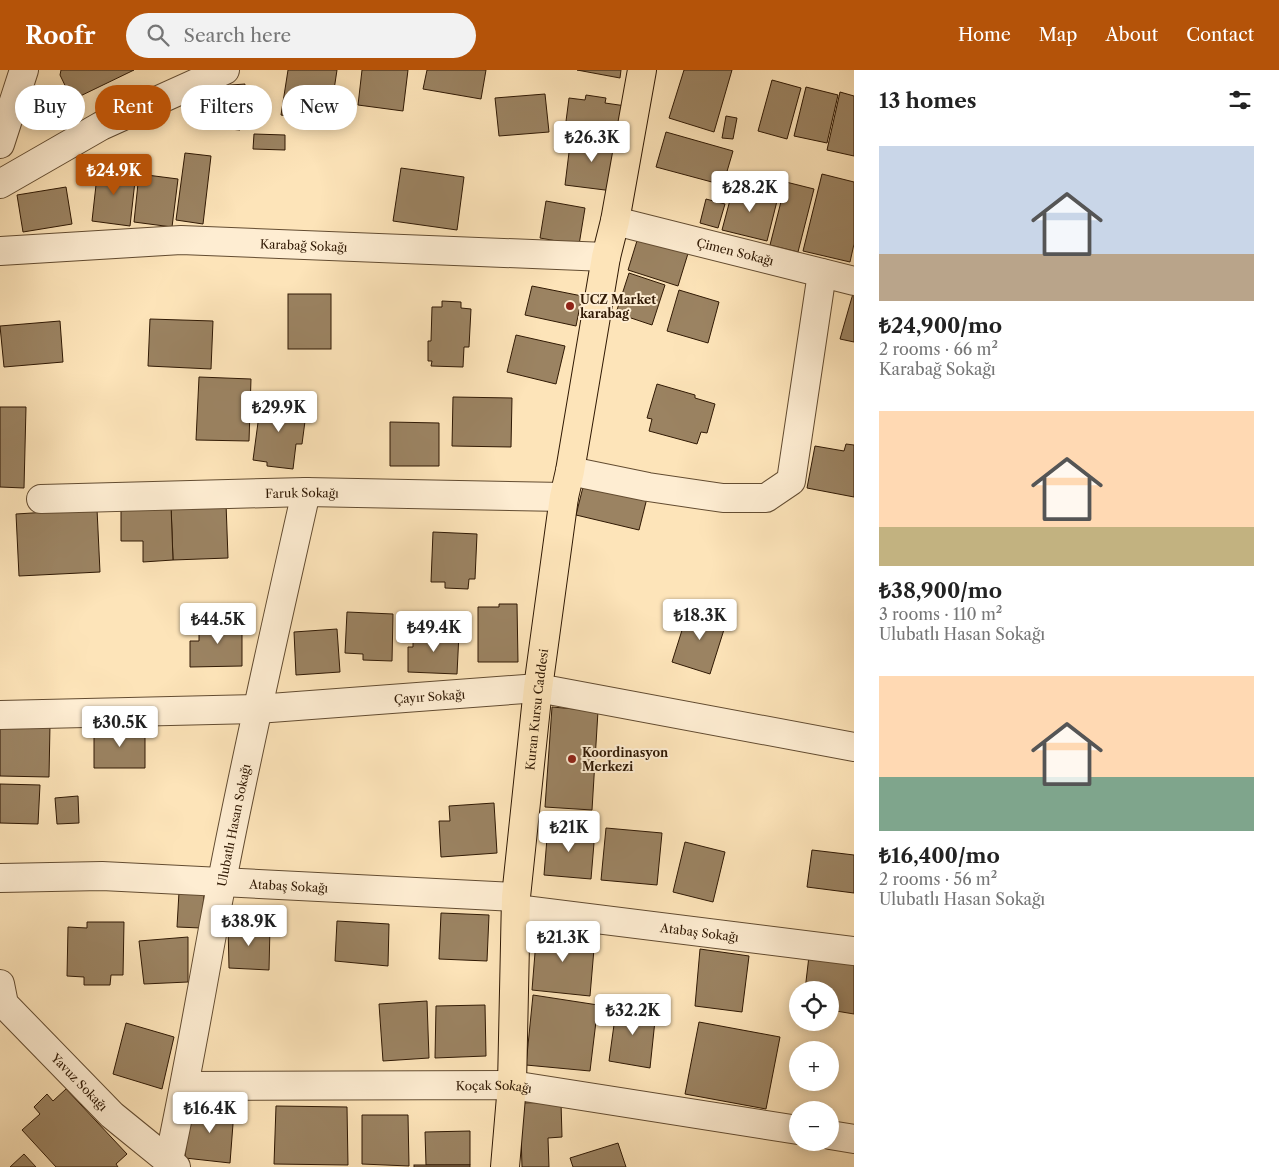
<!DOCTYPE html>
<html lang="en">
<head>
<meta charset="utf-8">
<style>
  :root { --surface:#fff; --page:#f2f2f2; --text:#222; --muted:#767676; --accent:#b45309 }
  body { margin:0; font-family:"Libre Caslon Text",serif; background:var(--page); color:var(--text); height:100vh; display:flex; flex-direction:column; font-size:19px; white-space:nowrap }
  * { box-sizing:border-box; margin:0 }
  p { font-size:16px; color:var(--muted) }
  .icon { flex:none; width:28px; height:28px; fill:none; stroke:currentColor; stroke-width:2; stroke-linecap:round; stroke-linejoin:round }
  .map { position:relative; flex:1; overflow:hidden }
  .sheet { display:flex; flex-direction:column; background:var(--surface); width:425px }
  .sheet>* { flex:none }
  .hud { position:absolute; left:15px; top:15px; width:475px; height:45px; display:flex; gap:10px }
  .buttons { position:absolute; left:789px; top:911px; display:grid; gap:10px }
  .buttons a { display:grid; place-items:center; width:50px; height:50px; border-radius:50%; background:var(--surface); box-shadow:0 2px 12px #0003; font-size:25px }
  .price { position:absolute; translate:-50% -42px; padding:0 11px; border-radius:5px; background:#fff; color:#222; font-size:16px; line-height:32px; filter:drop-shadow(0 1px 2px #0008) }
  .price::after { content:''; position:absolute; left:50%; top:30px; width:15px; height:11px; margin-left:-8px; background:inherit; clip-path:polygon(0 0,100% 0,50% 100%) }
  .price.on { background:var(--accent); color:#fff }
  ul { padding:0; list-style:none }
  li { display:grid; align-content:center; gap:10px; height:265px; padding:0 25px }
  li span { display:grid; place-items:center; height:155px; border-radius:0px; color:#555 }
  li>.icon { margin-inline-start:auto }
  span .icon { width:90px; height:90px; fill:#fffc; stroke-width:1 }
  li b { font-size:21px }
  h2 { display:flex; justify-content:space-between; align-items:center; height:60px; padding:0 25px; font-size:21px }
  .chip { padding:0 18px; border-radius:22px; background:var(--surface); box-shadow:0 2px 12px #0003; font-size:18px; line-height:45px }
  .chip.on { background:var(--accent); color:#fff }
  header { display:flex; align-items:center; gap:30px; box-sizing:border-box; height:70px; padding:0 25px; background:var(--accent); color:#fff }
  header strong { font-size:24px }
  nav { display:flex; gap:28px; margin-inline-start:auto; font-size:18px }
  .search { width:350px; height:45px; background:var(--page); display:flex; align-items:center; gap:12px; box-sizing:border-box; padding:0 18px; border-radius:28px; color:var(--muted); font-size:19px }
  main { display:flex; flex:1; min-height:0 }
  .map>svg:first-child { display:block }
  .building { fill:#9b8362; stroke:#301904 }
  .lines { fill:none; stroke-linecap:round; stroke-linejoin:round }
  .minor-casing { stroke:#634c31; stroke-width:30 }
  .major-casing { stroke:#301904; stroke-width:30 }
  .minor { stroke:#feedd2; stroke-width:28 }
  .major { stroke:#fde4b9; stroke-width:28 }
  .poi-dot { fill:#8f2418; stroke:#feedd2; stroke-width:2 }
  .labels { text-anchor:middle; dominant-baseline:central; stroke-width:4; stroke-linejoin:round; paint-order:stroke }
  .street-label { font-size:12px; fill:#301904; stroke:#feedd2 }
  .poi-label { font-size:12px; font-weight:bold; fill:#301904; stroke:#feedd2; text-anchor:start }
</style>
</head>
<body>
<header>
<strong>Roofr</strong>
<div class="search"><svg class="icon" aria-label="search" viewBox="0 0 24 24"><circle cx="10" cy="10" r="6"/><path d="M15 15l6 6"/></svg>Search here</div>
<nav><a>Home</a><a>Map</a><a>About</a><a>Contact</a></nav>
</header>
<main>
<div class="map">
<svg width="854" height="1097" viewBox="0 0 854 1097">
  <rect width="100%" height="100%" fill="#fde4b9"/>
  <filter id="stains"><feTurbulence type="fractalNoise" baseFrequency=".004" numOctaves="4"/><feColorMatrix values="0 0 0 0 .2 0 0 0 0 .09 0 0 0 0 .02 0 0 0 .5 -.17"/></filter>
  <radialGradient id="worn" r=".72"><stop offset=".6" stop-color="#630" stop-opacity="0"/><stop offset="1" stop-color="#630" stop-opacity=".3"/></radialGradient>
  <!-- building -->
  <g class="building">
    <polygon points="61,0 134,0 72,30 60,5"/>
    <polygon points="288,0 337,0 329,53 281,45"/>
    <polygon points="362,0 408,0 403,41 358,35"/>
    <polygon points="427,0 486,0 481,29 423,19"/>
    <polygon points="577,0 621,0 620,8"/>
    <polygon points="684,0 732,0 714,62 669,48"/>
    <polygon points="772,10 801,18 787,69 758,61"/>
    <polygon points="245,14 240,60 199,56 203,17"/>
    <polygon points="806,17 838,25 827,73 794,66"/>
    <polygon points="840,22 854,26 854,86 827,80"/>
    <polygon points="545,24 549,62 499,66 495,28"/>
    <polygon points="586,25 606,28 605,33 626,36 622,67 565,59 569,28 585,30"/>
    <polygon points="726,46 737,48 733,69 722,68"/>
    <polygon points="666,62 733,81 723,115 656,97"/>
    <polygon points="254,64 285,65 285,80 253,79"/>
    <polygon points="571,66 618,71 613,121 565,115"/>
    <polygon points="185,83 211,86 203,154 176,150"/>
    <polygon points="98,97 136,102 130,156 92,151"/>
    <polygon points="401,98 464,107 457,160 393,151"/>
    <polygon points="139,104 178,109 172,157 134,152"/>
    <polygon points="822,104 854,112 854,174 850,192 803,181"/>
    <polygon points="786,112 814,119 798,182 770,175"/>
    <polygon points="734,115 778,127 767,171 722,160"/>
    <polygon points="66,117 72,154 23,162 17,125"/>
    <polygon points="706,129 725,134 718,158 700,153"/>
    <polygon points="546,131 585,138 579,175 540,168"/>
    <polygon points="640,161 690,177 678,216 628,200"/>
    <polygon points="629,203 665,215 652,255 616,243"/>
    <polygon points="532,216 582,226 576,256 525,245"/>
    <polygon points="679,220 719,232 708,273 667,261"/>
    <polygon points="854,220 854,272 840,269"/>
    <rect x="288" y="224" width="43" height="55"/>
    <polygon points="442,231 461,232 461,238 471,239 469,277 464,277 463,297 431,296 432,291 428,291 428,271 431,271 432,237 442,237"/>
    <polygon points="150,249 213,251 211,299 148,296"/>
    <polygon points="60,251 63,292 4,297 0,256"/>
    <polygon points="516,265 565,276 556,314 507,302"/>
    <polygon points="199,307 251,309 249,371 196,370"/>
    <polygon points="657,314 695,325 695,328 715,334 707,363 701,362 697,374 649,361 652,349 647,348"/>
    <polygon points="453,327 512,328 511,377 452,376"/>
    <polygon points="261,330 307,336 302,374 296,374 293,399 267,396 267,392 253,390"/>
    <polygon points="0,337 26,337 24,418 0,417"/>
    <polygon points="390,352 439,353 439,396 390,396"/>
    <polygon points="846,374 854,375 854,427 807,418 815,376 844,381"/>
    <polygon points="584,413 647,428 639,460 576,445"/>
    <polygon points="226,433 228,488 173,490 171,435"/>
    <polygon points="171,435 173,490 143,492 143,471 121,471 121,437"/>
    <polygon points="97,439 100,502 19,506 16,444"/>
    <polygon points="433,462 477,464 475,509 469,509 468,519 445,518 445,512 431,512"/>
    <polygon points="499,534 517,534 518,592 478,592 478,537 499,537"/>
    <polygon points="689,538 727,550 710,604 672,592"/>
    <polygon points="347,542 393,544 392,591 363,590 363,584 345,583"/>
    <polygon points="199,552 242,552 242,596 190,597 190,571 199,571"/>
    <polygon points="337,559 340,602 296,605 294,562"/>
    <polygon points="413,561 459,563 457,604 408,602 408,577 413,577"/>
    <polygon points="552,637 598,641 592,740 545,737"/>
    <polygon points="0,654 50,655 49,707 0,706"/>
    <polygon points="145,658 145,698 94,698 94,659"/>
    <polygon points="0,714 40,715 38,754 0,753"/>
    <polygon points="78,726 79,753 57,754 55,728"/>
    <polygon points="494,733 497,783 441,787 439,751 450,751 449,736"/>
    <polygon points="548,756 595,761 591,809 544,805"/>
    <polygon points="606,758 662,763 657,815 601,810"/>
    <polygon points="685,772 725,782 713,832 673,822"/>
    <polygon points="812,780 854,785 854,823 807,817"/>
    <polygon points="179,822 204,825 201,858 177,857"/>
    <polygon points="441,843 489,845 487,891 439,889"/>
    <polygon points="337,851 389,854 388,896 335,891"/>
    <polygon points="87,852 124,852 123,905 111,905 110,915 84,915 84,907 67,906 68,857 87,858"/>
    <polygon points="228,855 270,856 269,900 229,898"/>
    <polygon points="537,858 595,867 590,926 532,920"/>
    <polygon points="188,867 188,912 144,914 139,871"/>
    <polygon points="700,879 749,886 742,942 695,936"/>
    <polygon points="809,886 854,893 854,944 830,940 830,920 805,920"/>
    <polygon points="533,925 598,935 590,1001 526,995"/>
    <polygon points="427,931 429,988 383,991 379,934"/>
    <polygon points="617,933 656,941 650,998 609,991"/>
    <polygon points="485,935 486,986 435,988 436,936"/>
    <polygon points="699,952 780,967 766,1039 685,1024"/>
    <polygon points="126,953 174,967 162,1019 113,1004"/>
    <polygon points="66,1019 127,1084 116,1094 118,1097 56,1097 22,1060 40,1044 34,1037 47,1024 53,1031"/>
    <polygon points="561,1032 562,1067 548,1068 549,1097 522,1097 520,1033"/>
    <polygon points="190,1035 234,1041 230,1093 185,1088"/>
    <polygon points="276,1036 347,1037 348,1095 274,1094"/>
    <polygon points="362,1045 408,1045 409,1096 362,1094"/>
    <polygon points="470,1061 470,1095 426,1095 425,1062"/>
    <polygon points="618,1073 626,1097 573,1097 570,1088"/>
    <polygon points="24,1084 36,1097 10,1097"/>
    <rect x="414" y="1095" width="56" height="2"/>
  </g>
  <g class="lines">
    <defs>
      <g id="minor">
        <polyline points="0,74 24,0"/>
        <polyline points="0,114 101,56 225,0"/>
        <path id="s1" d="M615 151 854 211"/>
        <path id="s2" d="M0 181 181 170 606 187"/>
        <polyline points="570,401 648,417 723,428 766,428 791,411 822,203"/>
        <path id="s3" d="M41 429 306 422 564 427"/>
        <path id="s4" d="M0 645 257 639 538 618 854 677"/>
        <path id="s5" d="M0 808 102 806 516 827"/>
        <path id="s6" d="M516 839 854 881"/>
        <path id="s7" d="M0 914 4 934 112 1045 176 1097"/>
        <path id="s8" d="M185 1016 512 1015 798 1060"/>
        <polyline points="830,1065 854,1069"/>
        <path id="s9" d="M169 1090C189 998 204 904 222 811 247 681 277 551 306 422"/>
      </g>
      <g id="major">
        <path id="s10" d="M505 1097 512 1015 516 827 538 618 564 427 570 401 606 187 615 151 642 0"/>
      </g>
    </defs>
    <!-- minor casing -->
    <use href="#minor" class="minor-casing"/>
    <!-- major casing -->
    <use href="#major" class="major-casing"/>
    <!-- minor -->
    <use href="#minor" class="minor"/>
    <!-- major -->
    <use href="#major" class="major"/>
  </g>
  <!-- markers -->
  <g class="poi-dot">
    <circle cx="570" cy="236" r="5"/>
    <circle cx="572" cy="689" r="5"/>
  </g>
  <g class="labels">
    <!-- street labels -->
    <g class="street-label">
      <text stroke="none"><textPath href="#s2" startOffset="304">Karabağ Sokağı</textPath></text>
      <text stroke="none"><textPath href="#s1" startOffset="124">Çimen Sokağı</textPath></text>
      <text stroke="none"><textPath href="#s3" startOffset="261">Faruk Sokağı</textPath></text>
      <text stroke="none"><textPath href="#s4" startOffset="430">Çayır Sokağı</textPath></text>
      <text stroke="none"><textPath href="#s10" startOffset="459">Kuran Kursu Caddesi</textPath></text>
      <text stroke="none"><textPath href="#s9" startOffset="341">Ulubatlı Hasan Sokağı</textPath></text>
      <text stroke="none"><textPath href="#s5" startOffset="289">Atabaş Sokağı</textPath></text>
      <text stroke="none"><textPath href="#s6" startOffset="185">Atabaş Sokağı</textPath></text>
      <text stroke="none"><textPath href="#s7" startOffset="129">Yavuz Sokağı</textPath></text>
      <text stroke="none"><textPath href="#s8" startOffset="309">Koçak Sokağı</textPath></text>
    </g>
    <!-- poi labels -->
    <g class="poi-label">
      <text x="580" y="229">UCZ Market<tspan x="580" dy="14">karabag</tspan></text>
      <text x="582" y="682">Koordinasyon<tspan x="582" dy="14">Merkezi</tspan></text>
    </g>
  </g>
  <rect width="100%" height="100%" filter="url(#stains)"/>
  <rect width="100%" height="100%" fill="url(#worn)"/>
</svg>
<div class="buttons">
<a><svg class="icon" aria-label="locate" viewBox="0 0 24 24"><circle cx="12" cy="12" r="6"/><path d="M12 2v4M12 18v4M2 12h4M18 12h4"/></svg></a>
<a>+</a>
<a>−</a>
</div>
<b class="price" style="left:592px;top:93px">₺26.3K</b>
<b class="price on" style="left:114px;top:126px">₺24.9K</b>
<b class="price" style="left:750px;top:143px">₺28.2K</b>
<b class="price" style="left:279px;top:363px">₺29.9K</b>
<b class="price" style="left:700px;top:571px">₺18.3K</b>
<b class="price" style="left:218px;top:575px">₺44.5K</b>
<b class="price" style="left:434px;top:583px">₺49.4K</b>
<b class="price" style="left:120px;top:678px">₺30.5K</b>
<b class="price" style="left:569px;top:783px">₺21K</b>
<b class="price" style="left:249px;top:877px">₺38.9K</b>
<b class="price" style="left:563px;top:893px">₺21.3K</b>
<b class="price" style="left:633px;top:966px">₺32.2K</b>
<b class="price" style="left:210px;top:1064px">₺16.4K</b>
<div class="hud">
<a class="chip">Buy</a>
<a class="chip on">Rent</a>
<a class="chip">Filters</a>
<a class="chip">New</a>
</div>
</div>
<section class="sheet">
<h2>13 homes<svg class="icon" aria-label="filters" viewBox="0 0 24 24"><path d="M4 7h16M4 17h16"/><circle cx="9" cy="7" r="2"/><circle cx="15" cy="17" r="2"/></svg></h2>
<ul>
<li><span style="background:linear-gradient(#c9d6e8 70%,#b9a48a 0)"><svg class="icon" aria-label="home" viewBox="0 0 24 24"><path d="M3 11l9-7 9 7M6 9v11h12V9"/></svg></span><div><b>₺24,900/mo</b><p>2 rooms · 66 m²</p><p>Karabağ Sokağı</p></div></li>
<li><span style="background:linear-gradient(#ffd9b3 75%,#c2b280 0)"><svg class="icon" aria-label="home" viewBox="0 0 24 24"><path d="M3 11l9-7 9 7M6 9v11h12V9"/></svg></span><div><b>₺38,900/mo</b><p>3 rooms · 110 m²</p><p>Ulubatlı Hasan Sokağı</p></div></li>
<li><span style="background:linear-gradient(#ffd9b3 65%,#7fa58c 0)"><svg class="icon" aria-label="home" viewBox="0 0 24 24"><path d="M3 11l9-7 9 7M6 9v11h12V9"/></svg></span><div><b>₺16,400/mo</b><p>2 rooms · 56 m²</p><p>Ulubatlı Hasan Sokağı</p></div></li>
</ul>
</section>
</main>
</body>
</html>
